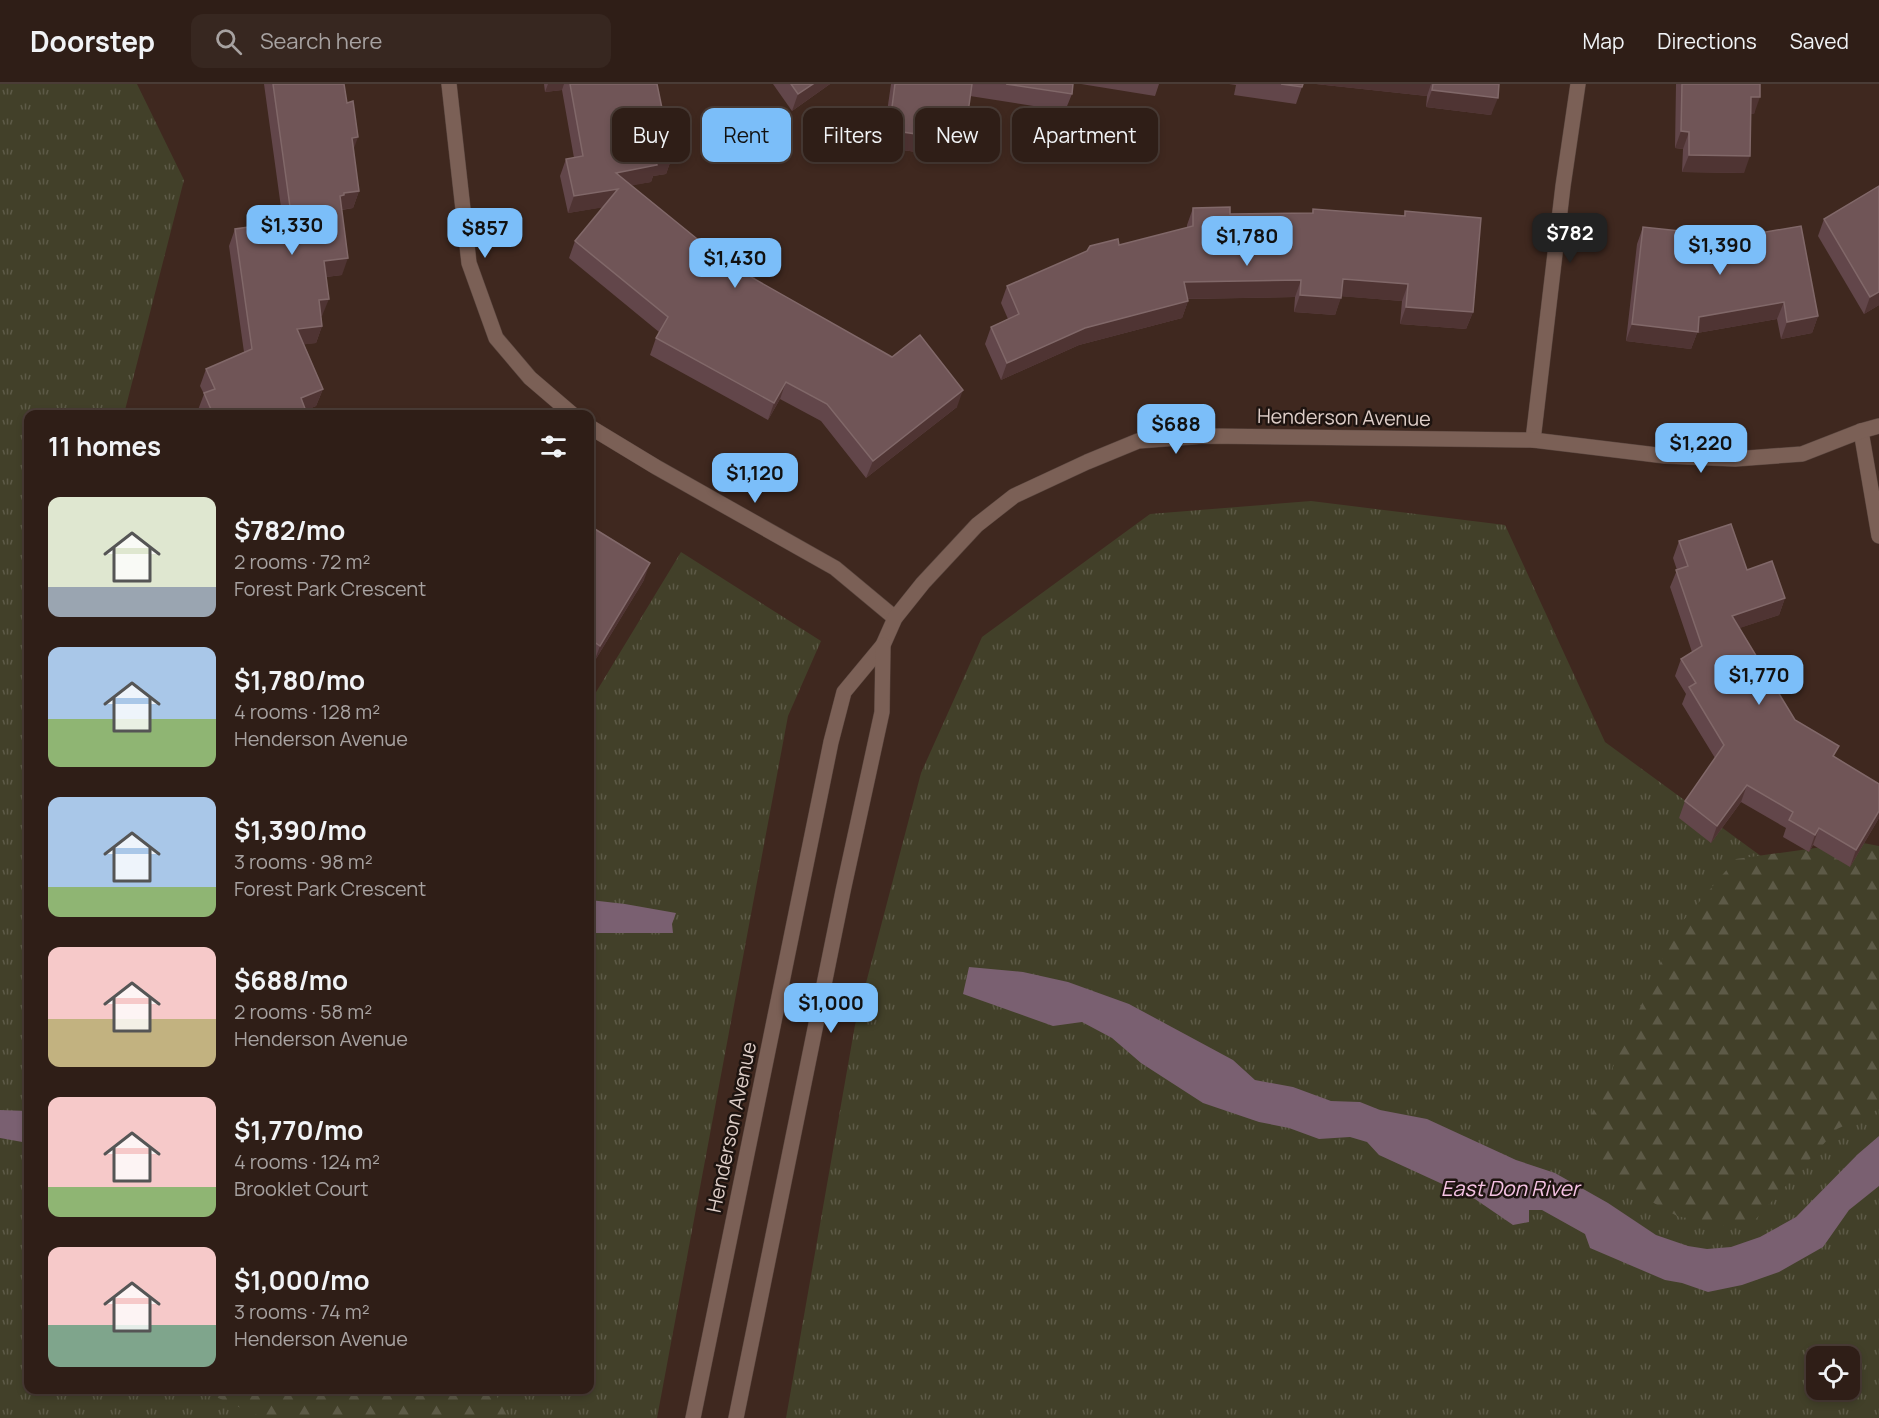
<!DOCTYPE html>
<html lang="en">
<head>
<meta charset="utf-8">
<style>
  :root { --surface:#2f1e17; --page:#372720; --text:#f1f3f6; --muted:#a7a2a1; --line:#4a3c36; --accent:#7bbef9 }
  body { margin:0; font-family:Manrope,sans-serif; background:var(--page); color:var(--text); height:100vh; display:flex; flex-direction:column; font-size:22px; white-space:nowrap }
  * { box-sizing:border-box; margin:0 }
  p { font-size:20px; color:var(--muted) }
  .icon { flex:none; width:33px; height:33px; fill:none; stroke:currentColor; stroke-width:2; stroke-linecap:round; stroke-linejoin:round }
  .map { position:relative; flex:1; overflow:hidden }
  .details { position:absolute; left:24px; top:326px; width:570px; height:984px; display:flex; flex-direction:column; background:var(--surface); border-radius:12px; box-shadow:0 3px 9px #0003,0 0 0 2px var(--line) }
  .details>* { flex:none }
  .guide { position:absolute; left:612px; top:24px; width:570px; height:54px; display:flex; gap:12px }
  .fabs { position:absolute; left:1806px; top:1262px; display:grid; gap:12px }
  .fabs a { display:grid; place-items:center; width:54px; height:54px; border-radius:12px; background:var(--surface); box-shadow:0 3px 9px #0003,0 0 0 2px var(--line); font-size:30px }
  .price { position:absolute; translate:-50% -51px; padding:0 14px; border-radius:12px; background:var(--accent); color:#111; font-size:20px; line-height:39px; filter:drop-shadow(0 2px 3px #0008) }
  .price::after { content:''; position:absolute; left:50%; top:36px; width:18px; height:14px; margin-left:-9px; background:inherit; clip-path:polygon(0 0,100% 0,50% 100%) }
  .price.on { background:#222; color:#fff }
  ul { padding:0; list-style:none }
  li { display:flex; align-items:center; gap:18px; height:150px; padding:0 24px }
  li span { display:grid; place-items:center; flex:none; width:168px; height:120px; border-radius:12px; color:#555 }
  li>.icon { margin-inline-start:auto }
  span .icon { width:72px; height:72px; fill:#fffc; stroke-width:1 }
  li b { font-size:26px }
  h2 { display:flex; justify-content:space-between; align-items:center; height:72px; padding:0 24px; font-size:26px }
  .pill { padding:0 21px; border-radius:12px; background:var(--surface); box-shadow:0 3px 9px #0003,0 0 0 2px var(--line); font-size:21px; line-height:54px }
  .pill.on { background:var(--accent); color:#111 }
  header { display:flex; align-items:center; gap:36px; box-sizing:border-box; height:84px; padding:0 30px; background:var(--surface); border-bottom:2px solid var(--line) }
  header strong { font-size:28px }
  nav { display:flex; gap:33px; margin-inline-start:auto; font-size:21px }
  .search { width:420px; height:54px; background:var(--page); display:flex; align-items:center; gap:15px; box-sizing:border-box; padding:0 21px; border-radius:12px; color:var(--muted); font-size:22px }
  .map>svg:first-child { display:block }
  .grass { fill:url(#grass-tufts); fill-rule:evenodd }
  .forest { fill:url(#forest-firs) }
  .water { fill:#7a6071 }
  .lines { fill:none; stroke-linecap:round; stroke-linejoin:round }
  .street-casing { stroke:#59453e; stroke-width:16 }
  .street { stroke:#7b6056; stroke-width:15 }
  .wall { fill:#62464a }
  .shaded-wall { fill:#4f3433 }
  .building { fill:#705557; stroke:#816869; stroke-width:1.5 }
  .labels { text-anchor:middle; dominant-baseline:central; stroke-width:5; stroke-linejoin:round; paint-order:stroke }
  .street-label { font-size:20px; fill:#decec8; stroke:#1e1410 }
  .water-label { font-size:21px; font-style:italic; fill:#f5c2e3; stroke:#1e1410 }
</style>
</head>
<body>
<header>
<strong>Doorstep</strong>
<div class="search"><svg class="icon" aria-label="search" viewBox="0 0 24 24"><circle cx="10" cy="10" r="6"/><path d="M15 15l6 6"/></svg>Search here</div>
<nav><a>Map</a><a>Directions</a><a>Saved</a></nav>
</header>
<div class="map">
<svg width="1879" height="1334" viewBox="0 0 1879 1334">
  <defs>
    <pattern id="grass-tufts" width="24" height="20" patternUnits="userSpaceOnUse" patternTransform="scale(1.5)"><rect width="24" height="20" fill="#424029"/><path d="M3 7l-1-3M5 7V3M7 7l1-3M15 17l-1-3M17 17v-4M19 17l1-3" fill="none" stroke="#5d5a47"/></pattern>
    <pattern id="forest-firs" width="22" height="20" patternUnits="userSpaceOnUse" patternTransform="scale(1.5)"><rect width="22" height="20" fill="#424029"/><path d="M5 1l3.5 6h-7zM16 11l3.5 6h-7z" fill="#5d5a47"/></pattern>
  </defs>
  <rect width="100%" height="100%" fill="#3f281f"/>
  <!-- grass -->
  <g class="grass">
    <polygon points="0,0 137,0 184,96 124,330 28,330 28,1305 590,1305 590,618 681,468 821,557 788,632 657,1334 0,1334"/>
    <path d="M1311 417 1505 441 1605 658 1825 819 1879 842V1334H786L855 941 921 689 982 553 1150 430ZM1816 1272H1850V1305H1816Z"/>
  </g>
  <!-- forest -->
  <g class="forest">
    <polygon points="1858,758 1879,762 1879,1025 1837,1045 1746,1146 1677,1132 1604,1091 1588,1038 1676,845 1736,775"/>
    <polygon points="211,1305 493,1305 508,1334 264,1334 216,1313"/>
  </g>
  <!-- water -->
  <g class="water">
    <polygon points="590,816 625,820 676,829 672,840 673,849 590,849"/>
    <polygon points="969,883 1023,888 1068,898 1129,920 1233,976 1255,996 1293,1003 1331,1017 1360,1018 1380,1026 1427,1035 1516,1076 1555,1089 1608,1119 1656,1151 1688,1162 1707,1165 1731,1163 1760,1153 1796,1133 1858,1070 1879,1052 1879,1102 1849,1126 1823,1163 1779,1188 1742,1201 1708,1208 1682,1199 1665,1196 1590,1164 1585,1150 1542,1126 1529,1126 1529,1138 1513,1141 1475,1115 1379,1071 1367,1058 1350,1053 1319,1055 1289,1044 1259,1038 1203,1019 1141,979 1112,954 1082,938 1053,942 963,910"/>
    <polygon points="0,1026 28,1027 28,1059 0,1054"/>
  </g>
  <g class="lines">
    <defs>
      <g id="street">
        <polyline points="449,0 469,179 496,254 530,294 572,330"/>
        <polyline points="590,343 656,383 835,484 895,534"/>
        <polyline points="1861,347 1879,452"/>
        <polyline points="1533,356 1563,102 1578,0"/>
        <polyline points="693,1334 831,658 844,608 883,561 895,534 923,499 977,441 1014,412 1087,378 1138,357 1205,352 1533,356 1665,372 1735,375 1802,370 1861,347 1879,342"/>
        <polyline points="736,1334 843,807 882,628 883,561"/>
      </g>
    </defs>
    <!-- street casing -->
    <use href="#street" class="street-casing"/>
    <!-- street -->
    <use href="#street" class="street"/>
  </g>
  <!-- wall -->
  <g class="wall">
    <polygon points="264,0 344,0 359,107 353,124 342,126 342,191 326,193 322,232 321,232 322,242 316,259 304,260 323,305 316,322 306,326 307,330 200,330 198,326 204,310 200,302 206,285 244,268 229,162 235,145 283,138"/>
    <polygon points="544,0 657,0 672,73 666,90 653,92 651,98 631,101 712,167 760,179 754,195 957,323 866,394 821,337 780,315 768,336 650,271 656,254 659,248 569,174 575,157 603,123 568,129 560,92 566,75 574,74 562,6 545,8"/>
    <polygon points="773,0 830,0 792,27"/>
    <polygon points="891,0 1073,0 1072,10 1065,27 970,12 957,74 882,63"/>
    <polygon points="1081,0 1159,0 1155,12"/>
    <polygon points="1229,0 1303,0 1296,20 1234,11 1236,1"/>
    <polygon points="1316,0 1499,0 1491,31 1426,23 1427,12"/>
    <polygon points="1676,0 1760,0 1754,30 1751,30 1744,89 1682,88 1683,65 1675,64"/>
    <polygon points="1193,124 1230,130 1312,129 1313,125 1404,132 1405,127 1473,228 1466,245 1400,240 1402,217 1341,212 1335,231 1294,228 1295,213 1188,215 1188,217 1182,234 1079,261 1001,296 985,260 991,243 1008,235 1001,219 1007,202 1119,161 1187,144 1187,141"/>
    <polygon points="1824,135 1879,221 1864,230 1818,152"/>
    <polygon points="1643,143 1818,232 1812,249 1781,255 1777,235 1697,249 1691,265 1626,257 1637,160"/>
    <polygon points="590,442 644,496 594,578 590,576"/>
    <polygon points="1679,457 1747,486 1785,514 1779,531 1739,544 1795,636 1835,673 1879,700 1879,734 1850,783 1813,761 1809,768 1783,753 1786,744 1741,718 1711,759 1679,734 1685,717 1715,674 1682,620 1686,610 1675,592 1681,575 1692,568 1670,503 1677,486 1673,474"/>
  </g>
  <!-- shaded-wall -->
  <g class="shaded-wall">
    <polygon points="548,0 564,0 562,6 545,8"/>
    <polygon points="813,0 830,0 792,27 798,10"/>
    <polygon points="1316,0 1431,0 1427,12"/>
    <polygon points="1432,6 1498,14 1491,31 1426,23"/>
    <polygon points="1751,13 1760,13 1754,30 1745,30"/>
    <polygon points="889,46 964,57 957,74 882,63"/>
    <polygon points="1681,47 1689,48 1683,65 1675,64"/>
    <polygon points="358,53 352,70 352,54"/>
    <polygon points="1689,71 1750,72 1744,89 1682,88"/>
    <polygon points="672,73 666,90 653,92 651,98 609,106 616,89 656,76"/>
    <polygon points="618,105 612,122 568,129 574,112"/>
    <polygon points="359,107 353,124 339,126 340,112 344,109"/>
    <polygon points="348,174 342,191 317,194 324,177"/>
    <polygon points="760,179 753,196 751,193"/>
    <polygon points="1343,195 1408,200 1402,217 1337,212"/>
    <polygon points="1301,196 1295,213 1177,215 1184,198"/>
    <polygon points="1879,208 1879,221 1864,230 1870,213"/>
    <polygon points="1300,211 1341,214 1335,231 1294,228"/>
    <polygon points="329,215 322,232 313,233 319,216"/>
    <polygon points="1188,217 1182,234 1079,261 1001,296 1007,279 1085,244"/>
    <polygon points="1784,218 1777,235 1697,249 1691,265 1626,257 1632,240 1699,233"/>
    <polygon points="1406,223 1473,228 1466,245 1400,240"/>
    <polygon points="1818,232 1812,249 1781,255 1787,238"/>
    <polygon points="322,242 316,259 291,262 297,245"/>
    <polygon points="786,298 780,315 768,336 774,319"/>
    <polygon points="323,305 316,322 297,330 301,314"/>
    <polygon points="963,306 957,323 866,394 873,377"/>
    <polygon points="650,479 644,496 594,578 600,562"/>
    <polygon points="1785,514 1779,531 1725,549 1732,532"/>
    <polygon points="1747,701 1741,718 1711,759 1717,742"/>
    <polygon points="1879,727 1879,734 1850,783 1856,766"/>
    <polygon points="1819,744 1813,761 1809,768 1815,751"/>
  </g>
  <!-- building -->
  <g class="building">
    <polygon points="273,0 344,0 347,19 353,17 358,53 352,54 359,107 344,109 344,111 340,112 348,174 324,177 329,215 319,216 322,242 297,245 323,305 301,314 307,330 213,330 204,309 215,305 206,285 252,265 235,145 292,137"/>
    <polygon points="570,0 657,0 672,73 656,76 657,81 616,89 712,167 719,156 760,179 751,193 892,273 920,251 963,306 873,377 827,320 786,298 774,319 656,254 668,233 575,157 618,105 574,112 566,75 583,72"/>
    <polygon points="791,0 813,0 798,10"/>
    <polygon points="895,0 972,0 964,57 889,46"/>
    <polygon points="1006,0 1073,0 1072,10"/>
    <polygon points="1281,0 1303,0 1302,3"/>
    <polygon points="1433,0 1499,0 1498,14 1432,6"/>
    <polygon points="1682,0 1760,0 1760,13 1751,13 1750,72 1689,71 1689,48 1681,47"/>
    <polygon points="1879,102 1879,208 1870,213 1824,135"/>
    <polygon points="1230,123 1230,130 1313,129 1313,125 1405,132 1405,127 1481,134 1473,228 1406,223 1408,200 1343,195 1341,214 1300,211 1301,196 1184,198 1188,217 1085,244 1007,279 991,243 1019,230 1007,202 1087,167 1090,162 1118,155 1119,161 1193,142 1193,124"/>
    <polygon points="1801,142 1818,232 1787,238 1784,218 1699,233 1698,248 1632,240 1643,143 1737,153"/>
    <polygon points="1731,440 1747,486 1772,477 1785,514 1732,532 1795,636 1839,662 1833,672 1879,700 1879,727 1856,766 1819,744 1815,751 1789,736 1793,728 1747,701 1717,742 1685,717 1724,661 1689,603 1696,599 1681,575 1702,562 1676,486 1688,482 1679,457"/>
    <polygon points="590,442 650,479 600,562 590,555"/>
  </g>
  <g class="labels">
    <!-- street labels -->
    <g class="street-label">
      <text transform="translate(1344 333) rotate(1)">Henderson Avenue</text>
      <text transform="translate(731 1043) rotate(-78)">Henderson Avenue</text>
    </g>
    <!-- water labels -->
    <g class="water-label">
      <text x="1510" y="1104">East Don River</text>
    </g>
  </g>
</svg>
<div class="fabs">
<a><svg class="icon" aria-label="locate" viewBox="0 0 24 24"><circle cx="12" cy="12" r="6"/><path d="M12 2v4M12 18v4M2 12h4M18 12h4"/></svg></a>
</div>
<b class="price" style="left:292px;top:172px">$1,330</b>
<b class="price" style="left:485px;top:175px">$857</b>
<b class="price on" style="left:1570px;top:180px">$782</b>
<b class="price" style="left:1247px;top:183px">$1,780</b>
<b class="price" style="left:1720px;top:192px">$1,390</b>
<b class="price" style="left:735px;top:205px">$1,430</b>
<b class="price" style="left:1176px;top:371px">$688</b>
<b class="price" style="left:1701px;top:390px">$1,220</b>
<b class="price" style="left:755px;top:420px">$1,120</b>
<b class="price" style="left:1759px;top:622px">$1,770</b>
<b class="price" style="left:831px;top:950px">$1,000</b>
<div class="guide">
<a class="pill">Buy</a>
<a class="pill on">Rent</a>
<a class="pill">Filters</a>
<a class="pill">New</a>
<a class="pill">Apartment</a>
</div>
<section class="details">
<h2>11 homes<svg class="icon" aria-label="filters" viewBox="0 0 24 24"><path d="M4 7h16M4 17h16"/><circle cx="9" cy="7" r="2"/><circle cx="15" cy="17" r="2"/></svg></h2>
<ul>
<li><span style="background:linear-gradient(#dfe7d0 75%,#9aa5b1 0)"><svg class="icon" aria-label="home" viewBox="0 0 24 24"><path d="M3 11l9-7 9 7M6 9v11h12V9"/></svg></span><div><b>$782/mo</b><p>2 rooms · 72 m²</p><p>Forest Park Crescent</p></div></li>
<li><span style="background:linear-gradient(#a9c7e8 60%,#8fb573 0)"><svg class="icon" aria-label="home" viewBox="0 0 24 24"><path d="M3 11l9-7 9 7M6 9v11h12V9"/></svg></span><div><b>$1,780/mo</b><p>4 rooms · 128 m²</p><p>Henderson Avenue</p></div></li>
<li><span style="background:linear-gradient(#a9c7e8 75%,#8fb573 0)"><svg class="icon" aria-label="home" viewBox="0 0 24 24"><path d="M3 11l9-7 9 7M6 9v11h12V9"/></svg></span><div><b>$1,390/mo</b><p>3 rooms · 98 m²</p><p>Forest Park Crescent</p></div></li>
<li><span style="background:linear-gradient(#f6c9c9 60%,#c2b280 0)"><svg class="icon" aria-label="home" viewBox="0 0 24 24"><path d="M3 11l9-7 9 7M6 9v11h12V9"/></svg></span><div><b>$688/mo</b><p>2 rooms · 58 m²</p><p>Henderson Avenue</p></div></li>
<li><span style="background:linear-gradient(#f6c9c9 75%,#8fb573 0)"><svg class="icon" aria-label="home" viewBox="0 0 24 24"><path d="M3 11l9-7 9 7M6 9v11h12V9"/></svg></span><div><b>$1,770/mo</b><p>4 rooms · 124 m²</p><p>Brooklet Court</p></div></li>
<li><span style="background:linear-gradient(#f6c9c9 65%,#7fa58c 0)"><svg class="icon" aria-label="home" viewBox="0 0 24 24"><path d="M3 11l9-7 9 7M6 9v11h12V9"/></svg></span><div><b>$1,000/mo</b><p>3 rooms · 74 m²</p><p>Henderson Avenue</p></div></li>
</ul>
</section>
</div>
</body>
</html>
